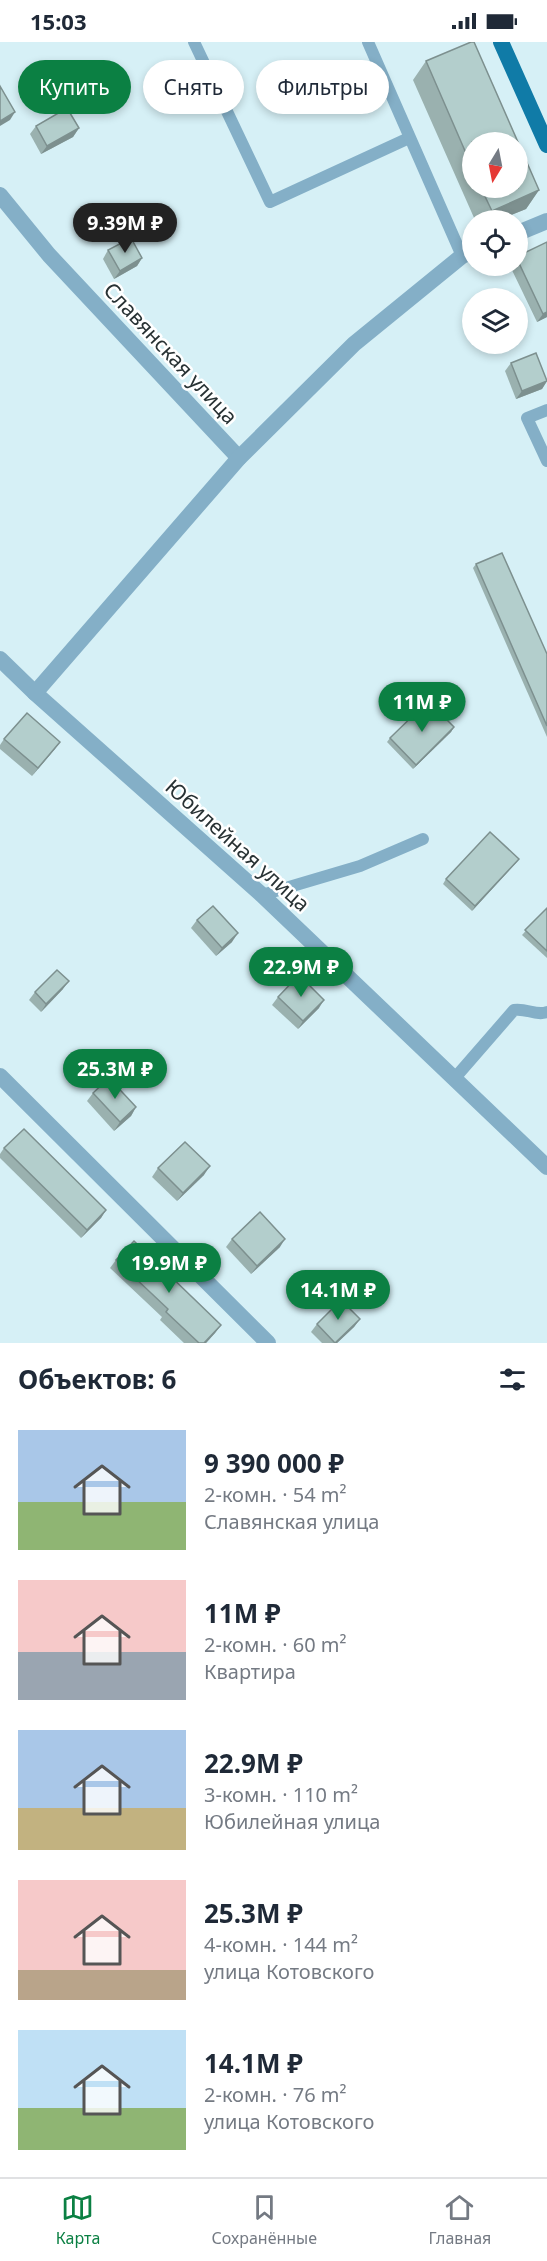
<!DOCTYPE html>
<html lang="ru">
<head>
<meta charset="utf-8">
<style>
  :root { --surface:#fff; --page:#f2f2f3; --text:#1f2937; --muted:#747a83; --line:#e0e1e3; --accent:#0b8043 }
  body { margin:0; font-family:"Noto Sans",sans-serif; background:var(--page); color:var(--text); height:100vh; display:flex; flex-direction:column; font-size:22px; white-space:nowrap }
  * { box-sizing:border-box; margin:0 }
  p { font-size:20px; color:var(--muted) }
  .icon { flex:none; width:33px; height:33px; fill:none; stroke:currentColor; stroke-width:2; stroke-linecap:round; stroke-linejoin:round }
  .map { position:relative; height:1301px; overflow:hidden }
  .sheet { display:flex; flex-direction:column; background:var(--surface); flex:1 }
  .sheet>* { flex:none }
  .hud { position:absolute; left:18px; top:18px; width:512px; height:54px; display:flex; gap:12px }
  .needle { width:39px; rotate:190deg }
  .controls { position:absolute; left:462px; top:90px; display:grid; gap:12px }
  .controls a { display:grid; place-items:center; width:66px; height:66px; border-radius:50%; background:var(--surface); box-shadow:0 3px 9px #0003; font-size:30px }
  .price { position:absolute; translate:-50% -51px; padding:0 14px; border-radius:21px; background:var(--accent); color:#fff; font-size:20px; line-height:39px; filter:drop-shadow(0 2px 3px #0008) }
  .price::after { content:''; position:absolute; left:50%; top:36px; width:18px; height:14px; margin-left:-9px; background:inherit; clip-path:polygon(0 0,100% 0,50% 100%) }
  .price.current { background:#222; color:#fff }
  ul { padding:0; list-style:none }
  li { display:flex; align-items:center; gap:18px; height:150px; padding:0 18px }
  li span { display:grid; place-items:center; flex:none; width:168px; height:120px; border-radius:0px; color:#555 }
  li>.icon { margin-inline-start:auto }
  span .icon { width:72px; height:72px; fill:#fffc; stroke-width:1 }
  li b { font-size:26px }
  h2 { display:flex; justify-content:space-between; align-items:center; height:72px; padding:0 18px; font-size:26px }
  .tag { padding:0 21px; border-radius:27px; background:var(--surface); box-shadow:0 3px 9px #0003; font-size:21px; line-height:54px }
  .tag.current { background:var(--accent); color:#fff }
  .status { display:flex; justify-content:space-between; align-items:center; height:42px; padding:0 30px; background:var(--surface); direction:ltr }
  .status svg { height:16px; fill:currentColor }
  .dock { display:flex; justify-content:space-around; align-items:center; height:84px; border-top:2px solid var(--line); background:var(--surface); font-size:16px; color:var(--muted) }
  .dock a { display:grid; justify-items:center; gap:3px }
  .dock .current { color:var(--accent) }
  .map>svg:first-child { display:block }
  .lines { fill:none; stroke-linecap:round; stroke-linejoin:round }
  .service { stroke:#84afc7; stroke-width:12 }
  .minor { stroke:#84afc7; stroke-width:16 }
  .primary { stroke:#107ba7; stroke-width:16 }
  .wall { fill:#9ab1af; fill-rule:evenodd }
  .shaded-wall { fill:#7d908f }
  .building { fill:#b3cecc; stroke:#7d908f; stroke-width:1.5 }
  .labels { text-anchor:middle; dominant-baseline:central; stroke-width:5; stroke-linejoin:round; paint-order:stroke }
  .street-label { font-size:21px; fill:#283234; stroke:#fff }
</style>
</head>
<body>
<div class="status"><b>15:03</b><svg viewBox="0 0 49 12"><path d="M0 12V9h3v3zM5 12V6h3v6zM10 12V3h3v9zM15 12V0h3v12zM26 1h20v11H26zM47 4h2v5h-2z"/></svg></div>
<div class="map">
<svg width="547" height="1301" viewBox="0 0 547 1301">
  <rect width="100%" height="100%" fill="#d6f0f6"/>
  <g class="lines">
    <!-- service -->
    <g class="service">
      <polyline points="194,0 270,160 409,96"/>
      <polyline points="368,0 462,214"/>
      <polyline points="547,368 527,376 547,419"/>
      <polyline points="262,853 360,824 423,797"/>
      <path d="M454 1037 514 968C526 966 537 974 547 970"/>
    </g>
    <!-- minor -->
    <g class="minor">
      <polyline points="0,153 49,213 239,416"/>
      <polyline points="518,191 547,179"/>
      <polyline points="0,617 35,651 262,853 547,1125"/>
      <polyline points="35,651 239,416 354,302 462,214 472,209"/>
      <polyline points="0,1034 268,1301"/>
    </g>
    <!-- primary -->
    <polyline class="primary" points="501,0 547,103"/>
  </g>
  <!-- wall -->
  <g class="wall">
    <path d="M426 19 539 148 526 167 499 178H475L413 38ZM472 100 518 146H472Z"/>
    <polygon points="36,84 79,86 73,95 41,112 30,92"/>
    <polygon points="108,208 142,216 137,224 114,237 103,217"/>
    <polygon points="518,214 547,275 537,280 510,224 518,224"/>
    <polygon points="511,321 547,339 542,347 516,357 505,329"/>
    <polygon points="476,522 547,612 547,695 473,526"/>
    <polygon points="454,685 451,690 413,727 387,700 390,696"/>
    <polygon points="4,697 60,700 54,708 32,734 0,707 0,703"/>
    <polygon points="519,817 472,869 443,842 446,837"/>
    <polygon points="547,866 547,916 522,893"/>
    <polygon points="197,878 232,900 216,914 191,886"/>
    <polygon points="63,947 41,970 29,958 35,950"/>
    <polygon points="278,955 319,966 298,987 272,963"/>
    <polygon points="93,1051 136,1065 131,1074 114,1089 87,1059"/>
    <polygon points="4,1106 106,1168 101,1176 81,1196 0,1116 0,1112"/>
    <polygon points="158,1126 204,1133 177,1159 152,1135"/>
    <polygon points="232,1197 280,1205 251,1232 226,1205"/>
    <polygon points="116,1218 221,1283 215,1291 206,1301 184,1301 160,1278 162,1275 110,1226"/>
    <polygon points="360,1277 354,1285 337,1301 322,1301 311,1290 317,1282"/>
  </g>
  <!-- shaded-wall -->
  <g class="shaded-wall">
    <polygon points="15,70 10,78 0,84 0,79"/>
    <polygon points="79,86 73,95 41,112 47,104"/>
    <polygon points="539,148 526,167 499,178 485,178 492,169"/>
    <polygon points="142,216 137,224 114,237 120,229"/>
    <polygon points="547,270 547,275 537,280 543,272"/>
    <polygon points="547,339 542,347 516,357 522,349"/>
    <polygon points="454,685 451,690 413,727 416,723"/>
    <polygon points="60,700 54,708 32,734 38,726"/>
    <polygon points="519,817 516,821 472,869 475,864"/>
    <polygon points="238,891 232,900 216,914 222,906"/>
    <polygon points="69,939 63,947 41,970 46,962"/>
    <polygon points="324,958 319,966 298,987 303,979"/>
    <polygon points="136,1065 131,1074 114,1089 120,1080"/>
    <polygon points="210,1124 204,1133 177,1159 183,1151"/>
    <polygon points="106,1168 101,1176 81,1196 87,1188"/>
    <polygon points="285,1197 280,1205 251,1232 257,1224"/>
    <polygon points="360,1277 354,1285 337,1301 335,1301"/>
    <polygon points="221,1283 215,1291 206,1301 204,1301"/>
  </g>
  <!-- building -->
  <g class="building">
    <polygon points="471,0 474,0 539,148 492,169 481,146 518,146 518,100 472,100 472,125 426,19"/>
    <polygon points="0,44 15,70 0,79"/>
    <polygon points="67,66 79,86 47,104 36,84"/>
    <polygon points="131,196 142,216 120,229 108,208"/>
    <polygon points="547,200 547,270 543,272 518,219 518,214"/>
    <polygon points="536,311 547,339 522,349 511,321"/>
    <polygon points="502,511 547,612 547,684 476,522"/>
    <polygon points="428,659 454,685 416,723 390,696"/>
    <polygon points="27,671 60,700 38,726 4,697"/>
    <polygon points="490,790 519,817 475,864 446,837"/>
    <polygon points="213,864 238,891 222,906 197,878"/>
    <polygon points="547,866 547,909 525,888"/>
    <polygon points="57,928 69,939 46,962 35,950"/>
    <polygon points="299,933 324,958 303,979 278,955"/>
    <polygon points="109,1036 136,1065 120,1080 93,1051"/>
    <polygon points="24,1087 106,1168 87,1188 4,1106"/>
    <polygon points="185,1100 210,1124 183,1151 158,1126"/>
    <polygon points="260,1170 285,1197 257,1224 232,1197"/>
    <polygon points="134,1199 221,1283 204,1301 199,1301 166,1270 168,1267 116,1218"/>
    <polygon points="341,1258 360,1277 335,1301 317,1282"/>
  </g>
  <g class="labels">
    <!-- street labels -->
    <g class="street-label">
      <text transform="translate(171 311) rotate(47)">Славянская улица</text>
      <text transform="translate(238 803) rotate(42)">Юбилейная улица</text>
    </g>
  </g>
</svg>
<div class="controls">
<a><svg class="needle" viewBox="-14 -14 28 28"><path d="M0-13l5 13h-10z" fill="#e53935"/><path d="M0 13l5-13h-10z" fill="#747a83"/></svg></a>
<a><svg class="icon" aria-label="locate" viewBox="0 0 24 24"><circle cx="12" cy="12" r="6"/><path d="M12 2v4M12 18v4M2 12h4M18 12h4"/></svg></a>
<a><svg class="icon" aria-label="layers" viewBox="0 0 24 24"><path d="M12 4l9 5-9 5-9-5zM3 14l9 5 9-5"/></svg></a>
</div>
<b class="price current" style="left:125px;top:212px">9.39M ₽</b>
<b class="price" style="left:422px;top:691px">11M ₽</b>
<b class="price" style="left:301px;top:956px">22.9M ₽</b>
<b class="price" style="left:115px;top:1058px">25.3M ₽</b>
<b class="price" style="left:169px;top:1252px">19.9M ₽</b>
<b class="price" style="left:338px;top:1279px">14.1M ₽</b>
<div class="hud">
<a class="tag current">Купить</a>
<a class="tag">Снять</a>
<a class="tag">Фильтры</a>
</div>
</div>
<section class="sheet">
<h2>Объектов: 6<svg class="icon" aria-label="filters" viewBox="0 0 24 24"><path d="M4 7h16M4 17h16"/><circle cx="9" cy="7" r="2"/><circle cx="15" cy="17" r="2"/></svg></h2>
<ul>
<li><span style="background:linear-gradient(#a9c7e8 60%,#8fb573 0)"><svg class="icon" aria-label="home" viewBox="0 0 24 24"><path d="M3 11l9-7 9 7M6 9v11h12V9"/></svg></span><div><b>9 390 000 ₽</b><p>2-комн. · 54 m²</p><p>Славянская улица</p></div></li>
<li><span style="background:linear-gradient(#f6c9c9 60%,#9aa5b1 0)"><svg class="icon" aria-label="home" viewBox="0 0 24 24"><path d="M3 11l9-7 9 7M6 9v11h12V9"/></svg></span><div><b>11M ₽</b><p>2-комн. · 60 m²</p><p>Квартира</p></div></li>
<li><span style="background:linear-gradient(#a9c7e8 65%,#c2b280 0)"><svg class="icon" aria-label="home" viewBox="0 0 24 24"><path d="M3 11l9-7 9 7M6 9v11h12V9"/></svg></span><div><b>22.9M ₽</b><p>3-комн. · 110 m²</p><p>Юбилейная улица</p></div></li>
<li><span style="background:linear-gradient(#f6c9c9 75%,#b9a48a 0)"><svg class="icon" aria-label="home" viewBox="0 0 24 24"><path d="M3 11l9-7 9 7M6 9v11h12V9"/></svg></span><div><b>25.3M ₽</b><p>4-комн. · 144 m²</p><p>улица Котовского</p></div></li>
<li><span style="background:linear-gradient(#bfe0f5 65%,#8fb573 0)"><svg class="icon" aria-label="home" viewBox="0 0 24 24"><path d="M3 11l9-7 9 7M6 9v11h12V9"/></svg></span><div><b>14.1M ₽</b><p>2-комн. · 76 m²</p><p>улица Котовского</p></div></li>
</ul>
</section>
<nav class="dock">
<a class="current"><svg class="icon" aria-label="map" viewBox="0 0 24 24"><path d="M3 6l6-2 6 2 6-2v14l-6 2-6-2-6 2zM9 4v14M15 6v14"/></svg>Карта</a>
<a><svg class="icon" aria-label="saved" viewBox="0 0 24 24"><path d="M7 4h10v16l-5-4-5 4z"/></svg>Сохранённые</a>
<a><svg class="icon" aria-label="home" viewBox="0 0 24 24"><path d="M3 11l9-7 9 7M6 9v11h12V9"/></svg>Главная</a>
</nav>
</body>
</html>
